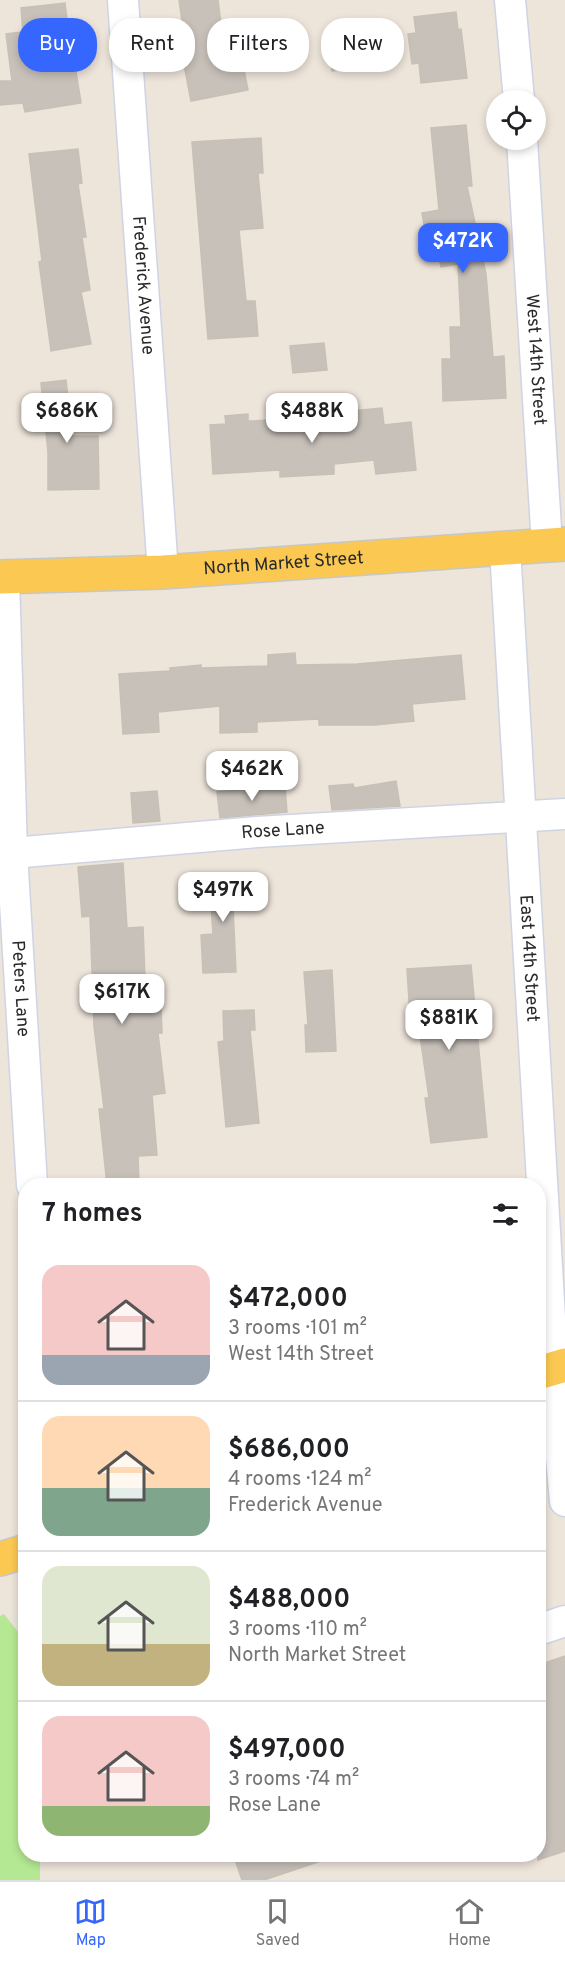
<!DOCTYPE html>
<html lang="en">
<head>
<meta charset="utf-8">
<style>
  :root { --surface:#fff; --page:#f6f6f6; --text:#202124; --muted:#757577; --line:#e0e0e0; --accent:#3567ff }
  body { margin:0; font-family:Overpass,sans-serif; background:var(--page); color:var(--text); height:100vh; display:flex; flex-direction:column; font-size:22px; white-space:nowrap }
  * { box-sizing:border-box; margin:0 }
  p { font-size:20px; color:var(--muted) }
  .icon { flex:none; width:33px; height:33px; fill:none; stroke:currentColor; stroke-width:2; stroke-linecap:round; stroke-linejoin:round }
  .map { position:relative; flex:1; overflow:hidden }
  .details { position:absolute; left:18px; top:1178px; width:528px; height:684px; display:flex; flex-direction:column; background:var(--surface); border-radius:24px; box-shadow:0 3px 9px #0003 }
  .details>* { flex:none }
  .hud { position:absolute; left:18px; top:18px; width:530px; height:54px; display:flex; gap:12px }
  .buttons { position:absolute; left:486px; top:90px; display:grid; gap:12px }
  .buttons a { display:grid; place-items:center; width:60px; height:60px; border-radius:50%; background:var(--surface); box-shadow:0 3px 9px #0003; font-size:30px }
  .price { position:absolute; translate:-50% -51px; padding:0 14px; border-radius:12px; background:#fff; color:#222; font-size:20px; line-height:39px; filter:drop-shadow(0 2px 3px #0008) }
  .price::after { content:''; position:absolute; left:50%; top:36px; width:18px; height:14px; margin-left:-9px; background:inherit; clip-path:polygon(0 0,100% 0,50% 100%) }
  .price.selected { background:var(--accent); color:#fff }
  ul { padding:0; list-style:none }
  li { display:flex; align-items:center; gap:18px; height:150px; padding:0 24px }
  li+li { border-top:2px solid var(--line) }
  li span { display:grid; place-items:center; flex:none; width:168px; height:120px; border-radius:18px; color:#555 }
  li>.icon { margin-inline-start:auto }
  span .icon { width:72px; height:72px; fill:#fffc; stroke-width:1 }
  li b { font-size:26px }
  h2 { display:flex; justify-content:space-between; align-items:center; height:72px; padding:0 24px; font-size:26px }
  .tag { padding:0 21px; border-radius:24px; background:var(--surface); box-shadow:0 3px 9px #0003; font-size:21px; line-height:54px }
  .tag.selected { background:var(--accent); color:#fff }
  .tab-bar { display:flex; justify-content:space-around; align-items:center; height:84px; border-top:2px solid var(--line); background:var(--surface); font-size:16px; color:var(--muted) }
  .tab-bar a { display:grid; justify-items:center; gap:3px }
  .tab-bar .selected { color:var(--accent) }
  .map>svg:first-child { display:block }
  .green { fill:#b5e892 }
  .building { fill:#c8c1ba; stroke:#c8c0b4; stroke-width:1.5 }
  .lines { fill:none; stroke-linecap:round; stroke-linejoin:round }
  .minor-casing { stroke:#cfd4e4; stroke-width:33 }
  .major-casing { stroke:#c7c7c7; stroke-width:36 }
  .minor { stroke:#fff; stroke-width:30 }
  .major { stroke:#fbc951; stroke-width:33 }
  .labels { text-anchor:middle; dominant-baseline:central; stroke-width:6; stroke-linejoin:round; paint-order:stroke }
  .street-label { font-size:18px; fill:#292929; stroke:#fff }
</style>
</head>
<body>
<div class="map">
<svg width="565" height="1880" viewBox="0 0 565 1880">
  <rect width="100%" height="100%" fill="#ede4da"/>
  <!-- green -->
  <polygon class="green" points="4,1614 25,1641 26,1854 40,1854 40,1880 0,1880 0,1616"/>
  <!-- building -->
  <g class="building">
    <polygon points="179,0 218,0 225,57 241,54 248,90 191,101 184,65 188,64"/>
    <polygon points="65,3 72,59 74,59 81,103 25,112 23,103 0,105 0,81 12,81 6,34 23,32 21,8"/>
    <polygon points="456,12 458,30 461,29 467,78 421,83 419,63 412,64 408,34 416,33 414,17"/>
    <polygon points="354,36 358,67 332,71 328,40"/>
    <polygon points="466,125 472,186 467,186 486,274 493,357 504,356 506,398 443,401 442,359 451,359 450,327 461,327 458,264 441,267 436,243 428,245 422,213 439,210 431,128"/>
    <polygon points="261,138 263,173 258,173 263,228 239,230 246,301 255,301 258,336 208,339 192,142"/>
    <polygon points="78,149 82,183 78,184 86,237 82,237 90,290 81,292 91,344 51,351 39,262 42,261 29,154"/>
    <polygon points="324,343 327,370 293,373 290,346"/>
    <polygon points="66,380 72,436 98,436 99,489 48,490 48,452 41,383"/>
    <polygon points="382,408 384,425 411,422 416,470 376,474 374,460 334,464 334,474 280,477 280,470 213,474 210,425 226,424 225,416 248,414 248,421 342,417 341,412"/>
    <polygon points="295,653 296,665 357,664 461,655 465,699 412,704 414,721 375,725 319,725 319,719 257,722 257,732 220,733 220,706 158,712 159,732 123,734 119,674 170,671 170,668 201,665 201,668 268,666 268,655"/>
    <polygon points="396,781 400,806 332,810 329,786 353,784 354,788"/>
    <polygon points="285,786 287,812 220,818 217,792"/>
    <polygon points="157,791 160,821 133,823 131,793"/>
    <polygon points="123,863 127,928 143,927 145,979 160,979 162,1033 158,1033 165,1093 152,1095 157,1155 138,1156 139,1185 107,1185 99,1109 104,1109 94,1026 90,916 82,917 78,867"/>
    <polygon points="245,873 247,905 233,906 236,972 203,973 201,935 213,934 209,876"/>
    <polygon points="471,965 487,1137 431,1143 425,1098 429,1098 417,1015 410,1016 407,969"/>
    <polygon points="332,970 336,1051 306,1052 305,1025 308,1025 304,972"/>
    <polygon points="254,1010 255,1030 250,1030 259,1123 226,1127 218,1042 224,1041 223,1011"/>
    <polygon points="565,1656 565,1851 538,1860 538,1665"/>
    <polygon points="233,1854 329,1854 330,1858 264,1880 242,1880"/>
  </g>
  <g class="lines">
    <defs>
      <g id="minor">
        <path id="s1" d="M123 0 163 572"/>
        <polyline points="510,0 519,100"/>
        <path id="s2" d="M522 140 547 545"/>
        <path id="s3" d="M505 548 553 1369 565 1501"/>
        <path id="s4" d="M4 577 12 853 32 1185"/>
        <path id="s5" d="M0 854 257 832 565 814"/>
        <polyline points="538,1630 565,1621"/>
      </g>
      <g id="major">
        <path id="s6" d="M0 577 163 572 565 544"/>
        <polyline points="538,1373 565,1365"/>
        <polyline points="0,1559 26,1551"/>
      </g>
    </defs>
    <!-- minor casing -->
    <use href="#minor" class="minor-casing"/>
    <!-- major casing -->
    <use href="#major" class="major-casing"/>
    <!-- minor -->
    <use href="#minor" class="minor"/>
    <!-- major -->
    <use href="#major" class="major"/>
  </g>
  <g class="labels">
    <!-- street labels -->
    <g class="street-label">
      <text stroke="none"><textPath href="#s1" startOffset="286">Frederick Avenue</textPath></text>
      <text stroke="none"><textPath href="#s2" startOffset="220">West 14th Street</textPath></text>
      <text stroke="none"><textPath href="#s6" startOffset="284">North Market Street</textPath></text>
      <text stroke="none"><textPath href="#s5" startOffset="284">Rose Lane</textPath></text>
      <text stroke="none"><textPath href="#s3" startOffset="411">East 14th Street</textPath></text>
      <text stroke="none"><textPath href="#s4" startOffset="412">Peters Lane</textPath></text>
    </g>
  </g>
</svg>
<div class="buttons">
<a><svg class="icon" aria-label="locate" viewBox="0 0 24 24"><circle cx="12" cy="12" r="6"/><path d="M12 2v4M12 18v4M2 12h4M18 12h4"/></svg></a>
</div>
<b class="price selected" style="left:463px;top:274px">$472K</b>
<b class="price" style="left:67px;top:444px">$686K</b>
<b class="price" style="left:312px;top:444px">$488K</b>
<b class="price" style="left:252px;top:802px">$462K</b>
<b class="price" style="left:223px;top:923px">$497K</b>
<b class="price" style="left:122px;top:1025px">$617K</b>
<b class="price" style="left:449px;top:1051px">$881K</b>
<div class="hud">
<a class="tag selected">Buy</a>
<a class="tag">Rent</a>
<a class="tag">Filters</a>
<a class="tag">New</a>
</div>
<section class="details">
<h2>7 homes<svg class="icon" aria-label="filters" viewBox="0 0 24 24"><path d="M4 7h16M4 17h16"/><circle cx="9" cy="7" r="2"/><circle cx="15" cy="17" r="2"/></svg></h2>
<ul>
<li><span style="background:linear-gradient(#f6c9c9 75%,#9aa5b1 0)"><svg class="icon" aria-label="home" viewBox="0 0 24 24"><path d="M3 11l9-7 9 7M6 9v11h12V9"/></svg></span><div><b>$472,000</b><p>3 rooms · 101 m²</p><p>West 14th Street</p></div></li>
<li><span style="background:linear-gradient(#ffd9b3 60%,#7fa58c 0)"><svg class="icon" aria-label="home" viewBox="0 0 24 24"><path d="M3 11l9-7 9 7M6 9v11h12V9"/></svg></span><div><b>$686,000</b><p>4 rooms · 124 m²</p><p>Frederick Avenue</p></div></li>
<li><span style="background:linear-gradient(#dfe7d0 65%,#c2b280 0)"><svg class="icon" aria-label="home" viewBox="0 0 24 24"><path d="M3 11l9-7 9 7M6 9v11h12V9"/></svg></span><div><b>$488,000</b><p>3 rooms · 110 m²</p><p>North Market Street</p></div></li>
<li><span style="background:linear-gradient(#f6c9c9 75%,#8fb573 0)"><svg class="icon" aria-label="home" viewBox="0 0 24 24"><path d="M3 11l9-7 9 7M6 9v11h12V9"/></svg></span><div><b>$497,000</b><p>3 rooms · 74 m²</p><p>Rose Lane</p></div></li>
</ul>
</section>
</div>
<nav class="tab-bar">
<a class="selected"><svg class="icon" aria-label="map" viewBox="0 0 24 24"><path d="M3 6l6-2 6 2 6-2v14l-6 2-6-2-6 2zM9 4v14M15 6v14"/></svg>Map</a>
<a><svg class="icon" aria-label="saved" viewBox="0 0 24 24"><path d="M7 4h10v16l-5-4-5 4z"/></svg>Saved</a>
<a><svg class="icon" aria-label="home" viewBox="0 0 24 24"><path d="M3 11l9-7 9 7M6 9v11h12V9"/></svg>Home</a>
</nav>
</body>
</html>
